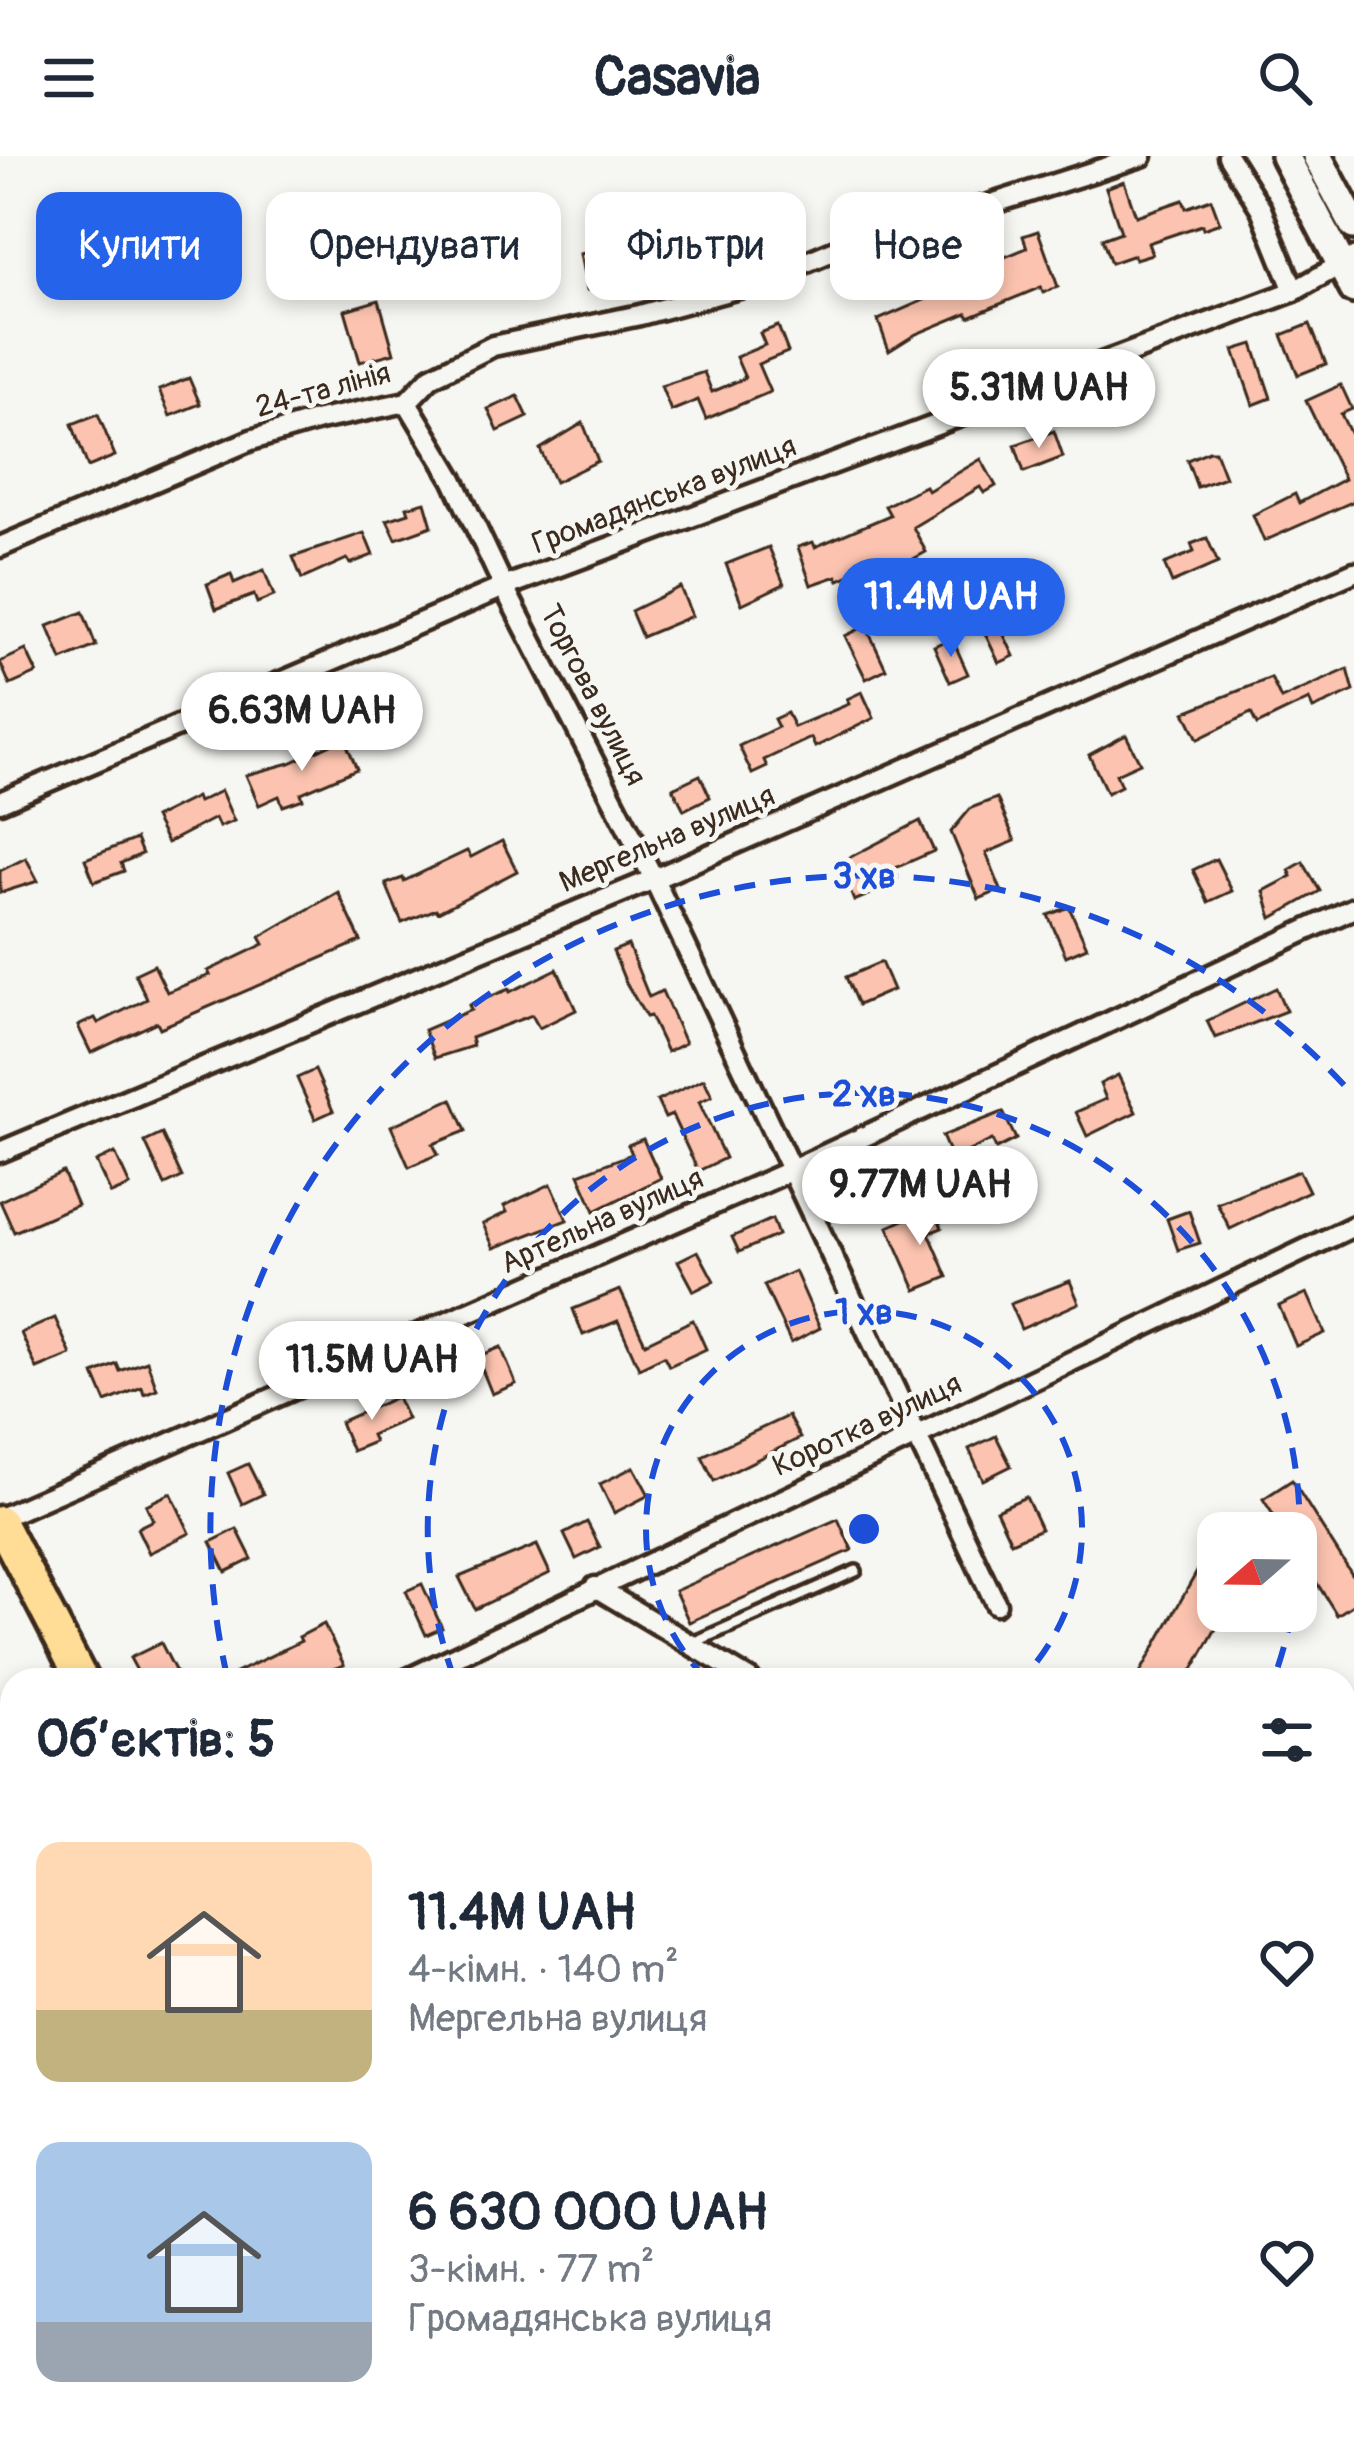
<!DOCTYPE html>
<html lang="uk">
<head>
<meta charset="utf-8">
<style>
  :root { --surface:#fff; --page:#f6f6f7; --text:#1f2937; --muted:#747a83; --accent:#2563eb }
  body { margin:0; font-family:Pangolin,sans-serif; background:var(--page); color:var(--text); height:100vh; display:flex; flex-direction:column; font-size:45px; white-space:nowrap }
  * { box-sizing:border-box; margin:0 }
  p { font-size:39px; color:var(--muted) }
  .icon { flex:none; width:66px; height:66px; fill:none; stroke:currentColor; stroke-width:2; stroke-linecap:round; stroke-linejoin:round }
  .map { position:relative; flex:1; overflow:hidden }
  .panel { position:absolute; left:0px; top:1512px; width:1356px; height:771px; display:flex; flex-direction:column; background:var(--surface); border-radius:36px 36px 0 0; box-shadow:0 6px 18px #0003 }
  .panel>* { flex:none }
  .guide { position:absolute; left:36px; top:36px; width:1284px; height:108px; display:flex; gap:24px }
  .needle { width:78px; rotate:250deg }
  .fabs { position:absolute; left:1197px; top:1356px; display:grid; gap:24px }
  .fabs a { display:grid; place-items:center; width:120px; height:120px; border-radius:24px; background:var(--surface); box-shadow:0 6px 18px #0003; font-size:60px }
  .price { position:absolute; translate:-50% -102px; padding:0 27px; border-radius:42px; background:#fff; color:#222; font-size:39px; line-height:78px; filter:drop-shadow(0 3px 6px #0008) }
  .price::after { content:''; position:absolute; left:50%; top:72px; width:36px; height:27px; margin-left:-18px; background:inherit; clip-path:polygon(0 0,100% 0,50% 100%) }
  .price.selected { background:var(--accent); color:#fff }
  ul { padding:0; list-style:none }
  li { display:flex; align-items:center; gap:36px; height:300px; padding:0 36px }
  li span { display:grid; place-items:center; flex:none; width:336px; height:240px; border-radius:24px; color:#555 }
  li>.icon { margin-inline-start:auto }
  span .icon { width:144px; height:144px; fill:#fffc; stroke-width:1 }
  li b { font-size:51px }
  h2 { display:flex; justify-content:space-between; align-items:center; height:144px; padding:0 36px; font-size:51px }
  .pill { padding:0 42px; border-radius:24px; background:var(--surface); box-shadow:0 6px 18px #0003; font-size:42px; line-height:108px }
  .pill.selected { background:var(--accent); color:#fff }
  header { display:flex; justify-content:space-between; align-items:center; height:156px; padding:0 36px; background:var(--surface); font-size:54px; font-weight:700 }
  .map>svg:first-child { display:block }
  .building { fill:#fcc4b0; stroke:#3b2a1e; stroke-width:3 }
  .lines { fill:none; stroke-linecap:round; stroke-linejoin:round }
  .lane-casing { stroke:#3b2a1e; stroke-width:18 }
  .street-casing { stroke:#3b2a1e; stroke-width:27 }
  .secondary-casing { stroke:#3b2a1e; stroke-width:36 }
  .primary-casing { stroke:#3b2a1e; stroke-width:39 }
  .lane { stroke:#f6f6f2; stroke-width:9 }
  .street { stroke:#f6f6f2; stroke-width:18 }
  .secondary { stroke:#f6f6f2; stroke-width:27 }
  .primary { stroke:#ffdd96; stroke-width:30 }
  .ring { fill:none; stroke:#1d4ed8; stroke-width:6; stroke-dasharray:21 15 }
  .labels { text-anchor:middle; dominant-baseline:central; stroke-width:10; stroke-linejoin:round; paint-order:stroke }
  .street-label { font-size:30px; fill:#3b2a1e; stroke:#f6f6f2 }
  .centre { fill:#1d4ed8; stroke:#f6f6f2; stroke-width:6 }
  .ring-label { font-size:36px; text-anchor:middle; font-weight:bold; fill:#1d4ed8; stroke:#f6f6f2; stroke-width:10; stroke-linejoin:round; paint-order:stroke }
</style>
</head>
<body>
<header><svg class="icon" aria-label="menu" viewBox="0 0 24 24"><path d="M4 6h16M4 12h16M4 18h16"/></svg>Casavia<svg class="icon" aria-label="search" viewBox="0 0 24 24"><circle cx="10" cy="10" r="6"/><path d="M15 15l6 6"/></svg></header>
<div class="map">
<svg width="1354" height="2281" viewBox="0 0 1354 2281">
  <rect width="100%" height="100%" fill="#f6f6f2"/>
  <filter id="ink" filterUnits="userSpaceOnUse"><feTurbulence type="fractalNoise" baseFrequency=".00833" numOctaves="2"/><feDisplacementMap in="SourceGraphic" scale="24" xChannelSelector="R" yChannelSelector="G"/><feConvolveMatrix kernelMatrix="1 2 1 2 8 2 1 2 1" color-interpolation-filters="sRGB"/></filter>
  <g filter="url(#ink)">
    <!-- building -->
    <g class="building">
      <polygon points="1124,25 1136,60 1183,44 1186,52 1211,43 1220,67 1203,73 1202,69 1148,87 1152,98 1135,103 1134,99 1111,107 1102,83 1121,76 1106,32"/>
      <polygon points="697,48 711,92 683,100 670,56"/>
      <polygon points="1038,75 1058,131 1043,137 1041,131 969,161 967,157 916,178 889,195 878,164 993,114 990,107 1027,92 1023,80"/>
      <polygon points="600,94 603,109 640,99 649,130 631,135 629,126 587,134 580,98"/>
      <polygon points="379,144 394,197 360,206 345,154"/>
      <polygon points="1310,168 1326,208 1298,219 1282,179"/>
      <polygon points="778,170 788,196 758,208 770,236 706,263 698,244 671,255 661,230 704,216 712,236 745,222 736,201 765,189 760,177"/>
      <polygon points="1253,188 1271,242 1253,249 1234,194"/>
      <polygon points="189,222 200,248 170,260 159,234"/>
      <polygon points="1341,229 1352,253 1341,258 1354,285 1354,345 1264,385 1253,359 1295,338 1299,347 1344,323 1306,245"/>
      <polygon points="518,240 528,261 498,275 488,253"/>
      <polygon points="98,258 115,300 88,311 72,268"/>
      <polygon points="583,267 598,305 555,326 540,293"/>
      <polygon points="1054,275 1063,301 1024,316 1015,289"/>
      <polygon points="1209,295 1215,295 1225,321 1197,331 1187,304"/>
      <polygon points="981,303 996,330 984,337 980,331 913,371 926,396 897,412 912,444 890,454 871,410 839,424 837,420 811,429 798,391 813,386 815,391 890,359 885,350 925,330 928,335"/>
      <polygon points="425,346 432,370 396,383 387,364 409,357 407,351"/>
      <polygon points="364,377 373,399 350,408 347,403 302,423 293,401"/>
      <polygon points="1207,382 1218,407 1172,427 1164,408 1194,396 1191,388"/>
      <polygon points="769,391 784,428 742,448 726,408"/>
      <polygon points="264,414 274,440 257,447 254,439 216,453 207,428 231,418 234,427"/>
      <polygon points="680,431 692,460 642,481 631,455"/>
      <polygon points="83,456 96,490 62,504 48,470"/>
      <polygon points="994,458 1014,500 999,507 979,465"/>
      <polygon points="866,470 886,513 866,523 845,480"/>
      <polygon points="952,482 968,518 950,526 934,490"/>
      <polygon points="26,494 37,517 10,529 0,506"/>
      <polygon points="1348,513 1354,535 1313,553 1309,544 1257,569 1251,557 1198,583 1185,556 1271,522 1281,543"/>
      <polygon points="862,536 874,562 815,591 811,582 764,604 767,611 752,618 739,590 778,571 774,563 787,557 794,571 849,548 847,543"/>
      <polygon points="1126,579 1140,607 1116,618 1121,630 1107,637 1089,599"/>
      <polygon points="344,582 357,613 301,637 303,643 283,650 279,640 259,649 246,619 290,607"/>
      <polygon points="700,619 710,641 684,654 673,632"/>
      <polygon points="221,635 234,665 219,671 215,662 167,687 154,662 196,641 198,646"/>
      <polygon points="997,642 1015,685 986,697 1001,734 979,743 951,676 971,652"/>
      <polygon points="920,665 934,695 866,725 871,738 854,745 839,707"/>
      <polygon points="136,683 142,698 121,707 124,715 94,726 85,703"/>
      <polygon points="502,685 517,715 438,756 436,753 402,767 386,728 403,722 404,725 467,695 471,701"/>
      <polygon points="26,702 38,725 0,737 0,715"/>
      <polygon points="1216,703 1232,735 1208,746 1193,714"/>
      <polygon points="1303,706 1320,735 1272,762 1264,735 1292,720 1289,714"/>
      <polygon points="338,736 361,785 160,872 157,866 91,897 78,870 95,862 98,867 147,843 135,818 154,809 167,836 210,819 208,815 264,788 260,781"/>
      <polygon points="1069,751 1087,791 1066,800 1048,759"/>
      <polygon points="628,789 649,841 662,835 685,887 667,896 650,860 646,861 625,825 613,795"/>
      <polygon points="881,806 893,834 858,849 846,821"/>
      <polygon points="557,813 576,854 539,872 532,859 471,882 473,890 435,902 424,874 471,854 469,849 509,833 510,836"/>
      <polygon points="1276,832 1286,855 1215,882 1207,865"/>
      <polygon points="315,914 333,955 315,963 297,922"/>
      <polygon points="1118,919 1136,956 1087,980 1076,956 1106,943 1100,928"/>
      <polygon points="704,923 712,940 699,946 725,1002 698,1015 672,959 665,962 657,945"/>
      <polygon points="452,943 466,975 433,988 438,998 409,1011 391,970"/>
      <polygon points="1003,956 1016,983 996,993 992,984 952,1003 942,980"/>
      <polygon points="162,978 182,1021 165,1029 145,986"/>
      <polygon points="643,983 661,1022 595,1055 579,1018 632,998 628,989"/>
      <polygon points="115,997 130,1030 111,1038 96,1006"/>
      <polygon points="889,1009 897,1031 865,1043 856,1021"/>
      <polygon points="1299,1015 1309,1035 1230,1073 1217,1047"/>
      <polygon points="63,1016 77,1049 14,1076 0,1045"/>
      <polygon points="551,1028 567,1064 494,1092 483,1068 507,1056 504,1050"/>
      <polygon points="933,1051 942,1072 929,1077 948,1121 916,1134 888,1071"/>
      <polygon points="1189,1055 1200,1087 1178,1094 1167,1063"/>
      <polygon points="772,1063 778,1079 739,1096 732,1081"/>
      <polygon points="698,1095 714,1125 694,1135 678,1105"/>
      <polygon points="795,1115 820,1172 791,1187 764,1129"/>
      <polygon points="1070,1125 1079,1147 1021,1173 1010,1148"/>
      <polygon points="620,1134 645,1187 693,1164 706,1193 669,1210 664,1200 639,1212 618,1165 583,1179 573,1153"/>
      <polygon points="1307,1137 1325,1177 1296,1190 1279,1150"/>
      <polygon points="55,1162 71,1199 37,1213 21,1177"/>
      <polygon points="501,1191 516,1228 492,1238 477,1201"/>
      <polygon points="147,1205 157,1233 144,1238 142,1231 106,1246 94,1218 117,1208 120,1215"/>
      <polygon points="397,1241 407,1263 371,1279 374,1286 352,1295 340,1266"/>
      <polygon points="788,1260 800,1282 714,1325 702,1300"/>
      <polygon points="996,1280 1011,1310 983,1324 969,1293"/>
      <polygon points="248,1308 263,1338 242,1348 228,1317"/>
      <polygon points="634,1311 649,1339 614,1357 600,1328"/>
      <polygon points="1292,1324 1354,1422 1354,1448 1337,1459 1296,1394 1296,1377 1285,1377 1263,1343"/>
      <polygon points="171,1337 190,1377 149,1397 137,1372 153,1364 146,1349"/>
      <polygon points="1026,1341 1041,1373 1011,1386 996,1354"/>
      <polygon points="838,1363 852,1394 689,1466 675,1435"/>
      <polygon points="587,1366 600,1391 576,1403 564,1378"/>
      <polygon points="237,1373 252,1403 226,1416 211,1386"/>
      <polygon points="537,1389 550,1417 475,1453 459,1421"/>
      <polygon points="1203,1405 1218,1414 1218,1455 1226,1455 1187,1524 1136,1524"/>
      <polygon points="422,1428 442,1472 426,1479 406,1435"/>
      <polygon points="324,1468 344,1509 304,1524 221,1524 301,1485 299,1481"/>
      <polygon points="161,1487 180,1524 142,1524 130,1502"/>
    </g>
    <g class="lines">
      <defs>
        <g id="lane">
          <polyline points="690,1488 856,1415"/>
          <polyline points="567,2271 572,2281"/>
        </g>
        <g id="street">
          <polyline points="1228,0 1261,53 1294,135"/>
          <polyline points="407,246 453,323 504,431 654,723 996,1448"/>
          <polyline points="0,391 251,284 319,264 407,246 431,221 493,190 640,159 754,128 869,80 985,50 1142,0"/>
          <polyline points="0,646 504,431 1294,135 1354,101"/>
          <polyline points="0,996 654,723 1354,416"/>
          <polyline points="0,1362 790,1015 1354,752"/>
          <polyline points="595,1431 750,1524"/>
          <polyline points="406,1524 1354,1070"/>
          <polyline points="0,1712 12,1706"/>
          <polyline points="1344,1882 1354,1888"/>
          <polyline points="0,2102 12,2128"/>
          <polyline points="0,2156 12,2150"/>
          <polyline points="79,2271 83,2281"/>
        </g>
        <g id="secondary">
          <polyline points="1285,0 1354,133"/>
          <polyline points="1317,0 1354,69"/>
          <polyline points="1319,2281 1340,2271"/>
        </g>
        <g id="primary">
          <polyline points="0,1366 82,1524"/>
          <polyline points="431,2271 435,2281"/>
        </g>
      </defs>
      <!-- lane casing -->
      <use href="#lane" class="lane-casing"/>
      <!-- street casing -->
      <use href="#street" class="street-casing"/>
      <!-- secondary casing -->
      <use href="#secondary" class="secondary-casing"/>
      <!-- primary casing -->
      <use href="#primary" class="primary-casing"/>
      <!-- lane -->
      <use href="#lane" class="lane"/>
      <!-- street -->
      <use href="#street" class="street"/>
      <!-- secondary -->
      <use href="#secondary" class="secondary"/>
      <!-- primary -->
      <use href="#primary" class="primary"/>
    </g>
  </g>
  <!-- distance rings -->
  <g class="ring">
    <path d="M706 1523A218 218 0 1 1 1022 1523"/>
    <path d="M1292 1456A436 436 0 0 1 1274 1522M454 1522A436 436 0 1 1 1296 1430"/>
    <path d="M227 1520A654 654 0 0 1 1354 940"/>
  </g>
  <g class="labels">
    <!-- street labels -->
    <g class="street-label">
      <text transform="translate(323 234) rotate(-15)">24-та лінія</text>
      <text transform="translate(664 339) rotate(-21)">Громадянська вулиця</text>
      <text transform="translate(593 539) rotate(63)">Торгова вулиця</text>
      <text transform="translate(667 683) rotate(-23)">Мергельна вулиця</text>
      <text transform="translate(602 1065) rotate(-24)">Артельна вулиця</text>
      <text transform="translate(867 1269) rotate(-25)">Коротка вулиця</text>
    </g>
  </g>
  <circle cx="864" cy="1373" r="18" class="centre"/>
  <g class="ring-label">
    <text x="864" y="732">3 хв</text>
    <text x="864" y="950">2 хв</text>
    <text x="864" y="1168">1 хв</text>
  </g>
</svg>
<div class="fabs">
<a><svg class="needle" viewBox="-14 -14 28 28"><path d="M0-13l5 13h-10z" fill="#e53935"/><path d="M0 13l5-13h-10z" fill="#747a83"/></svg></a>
</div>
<b class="price" style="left:1039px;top:295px">5.31M UAH</b>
<b class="price selected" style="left:951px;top:504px">11.4M UAH</b>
<b class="price" style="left:302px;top:618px">6.63M UAH</b>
<b class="price" style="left:920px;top:1092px">9.77M UAH</b>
<b class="price" style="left:372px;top:1267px">11.5M UAH</b>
<div class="guide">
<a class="pill selected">Купити</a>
<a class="pill">Орендувати</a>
<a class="pill">Фільтри</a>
<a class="pill">Нове</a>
</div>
<section class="panel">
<h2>Об’єктів: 5<svg class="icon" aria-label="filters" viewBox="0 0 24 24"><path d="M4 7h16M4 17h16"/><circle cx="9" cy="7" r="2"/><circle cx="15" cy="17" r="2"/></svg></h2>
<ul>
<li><span style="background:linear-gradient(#ffd9b3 70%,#c2b280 0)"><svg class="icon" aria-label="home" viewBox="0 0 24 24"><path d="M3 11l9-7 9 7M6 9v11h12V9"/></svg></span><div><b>11.4M UAH</b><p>4-кімн. · 140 m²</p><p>Мергельна вулиця</p></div><svg class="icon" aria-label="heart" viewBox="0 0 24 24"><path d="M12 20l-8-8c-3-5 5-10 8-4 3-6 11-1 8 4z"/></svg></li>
<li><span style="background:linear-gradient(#a9c7e8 75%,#9aa5b1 0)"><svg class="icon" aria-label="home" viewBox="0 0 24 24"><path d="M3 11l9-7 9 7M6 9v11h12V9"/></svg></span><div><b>6 630 000 UAH</b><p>3-кімн. · 77 m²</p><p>Громадянська вулиця</p></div><svg class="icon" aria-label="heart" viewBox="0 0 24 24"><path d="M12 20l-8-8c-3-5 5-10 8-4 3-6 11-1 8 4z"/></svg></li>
</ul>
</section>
</div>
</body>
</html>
